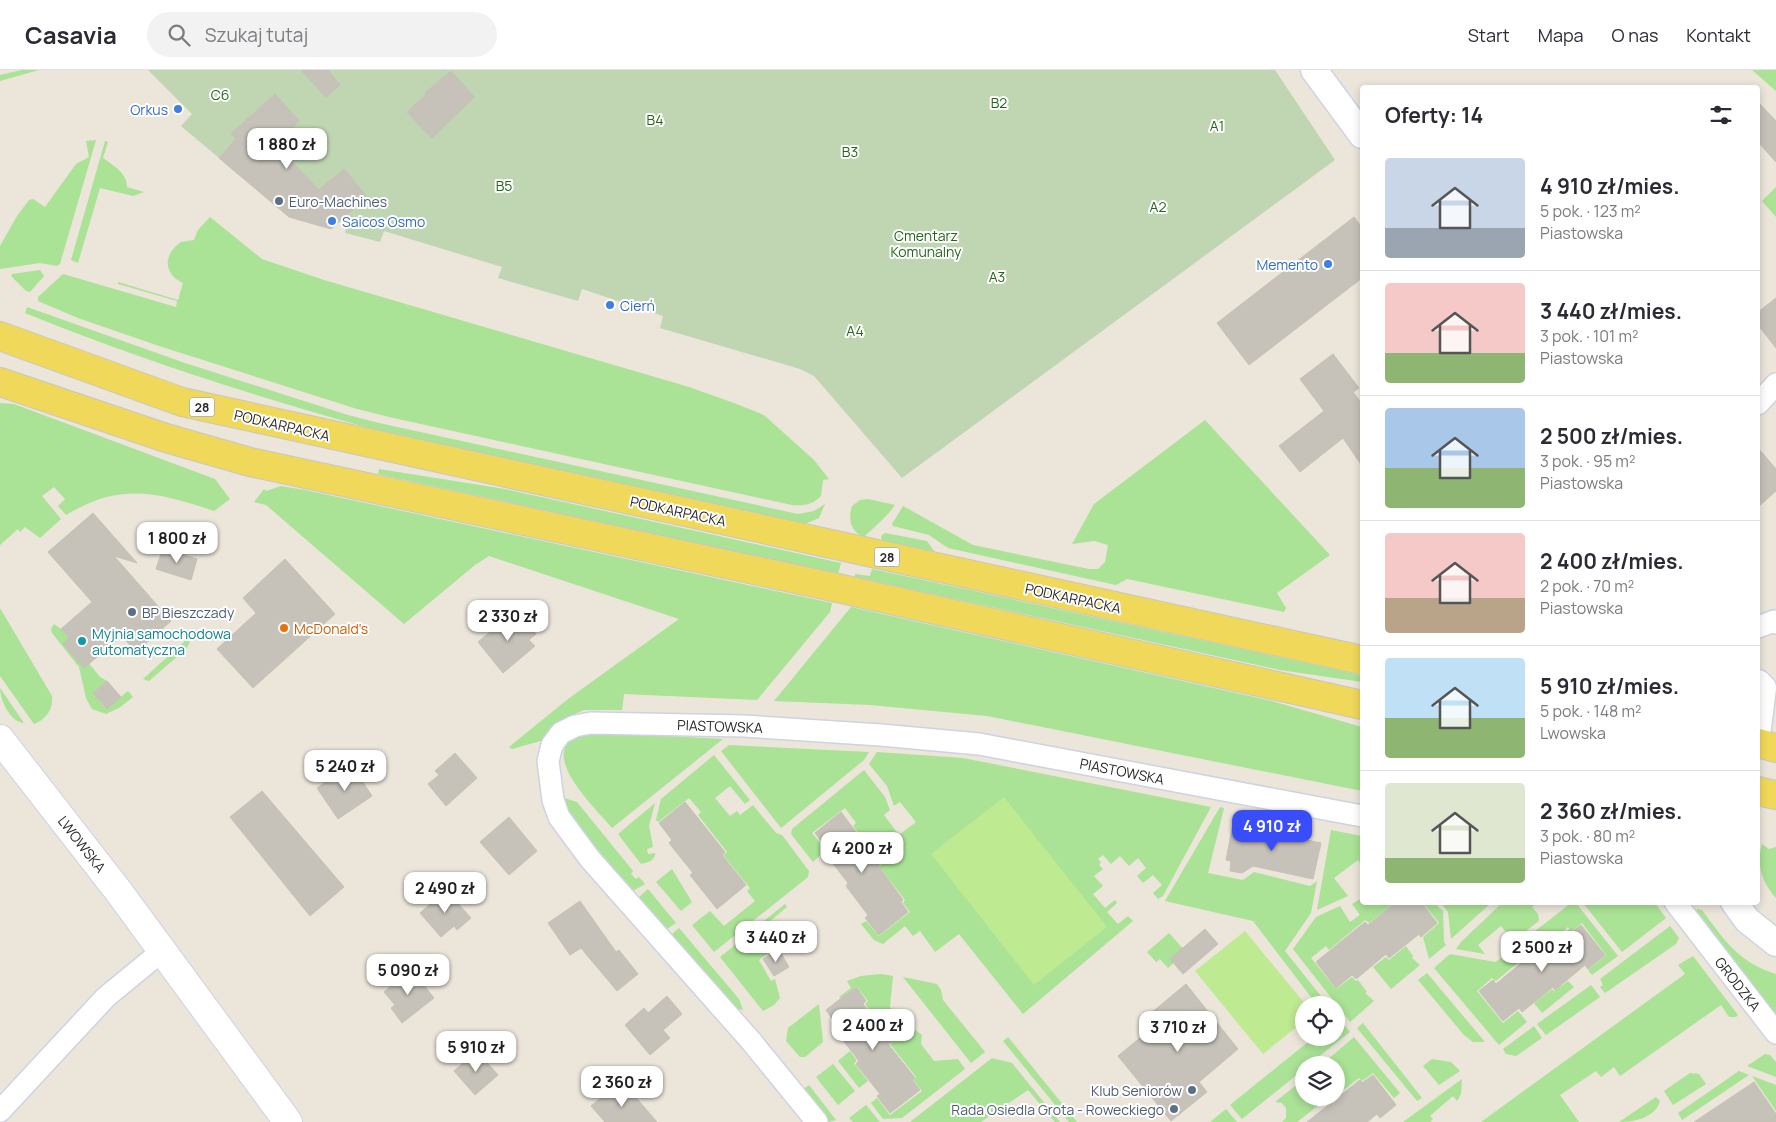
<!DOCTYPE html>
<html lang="pl">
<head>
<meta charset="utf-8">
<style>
  :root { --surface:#fff; --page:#f2f2f3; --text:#2b2b33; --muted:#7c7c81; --line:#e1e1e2; --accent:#394efa }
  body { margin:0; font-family:Manrope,sans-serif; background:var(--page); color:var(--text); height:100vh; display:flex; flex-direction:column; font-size:19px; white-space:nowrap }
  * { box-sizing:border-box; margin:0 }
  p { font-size:16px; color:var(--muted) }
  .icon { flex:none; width:28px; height:28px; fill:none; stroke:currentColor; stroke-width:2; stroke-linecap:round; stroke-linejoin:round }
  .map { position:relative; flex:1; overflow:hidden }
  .drawer { position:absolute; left:1360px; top:15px; width:400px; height:820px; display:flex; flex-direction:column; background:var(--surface); border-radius:5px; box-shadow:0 2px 8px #0003 }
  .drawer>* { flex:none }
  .tools { position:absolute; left:1295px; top:926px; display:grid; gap:10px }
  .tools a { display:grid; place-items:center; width:50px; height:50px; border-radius:50%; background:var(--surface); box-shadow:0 2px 8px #0003; font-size:25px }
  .price { position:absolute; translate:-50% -42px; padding:0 11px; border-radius:10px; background:#fff; color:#222; font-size:16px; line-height:32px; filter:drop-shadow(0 1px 2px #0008) }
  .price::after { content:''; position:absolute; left:50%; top:30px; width:15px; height:11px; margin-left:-8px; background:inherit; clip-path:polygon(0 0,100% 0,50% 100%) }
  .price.current { background:var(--accent); color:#fff }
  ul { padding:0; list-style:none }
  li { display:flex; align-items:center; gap:15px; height:125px; padding:0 25px }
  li+li { border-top:1px solid var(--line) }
  li span { display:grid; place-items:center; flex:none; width:140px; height:100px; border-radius:5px; color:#555 }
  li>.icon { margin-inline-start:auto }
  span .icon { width:60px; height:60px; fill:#fffc; stroke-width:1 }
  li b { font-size:21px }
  h2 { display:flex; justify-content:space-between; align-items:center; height:60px; padding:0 25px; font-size:21px }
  header { display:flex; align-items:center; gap:30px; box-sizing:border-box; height:70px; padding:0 25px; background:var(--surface); border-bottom:1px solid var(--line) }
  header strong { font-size:24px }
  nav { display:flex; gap:28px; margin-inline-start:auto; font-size:18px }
  .search { width:350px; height:45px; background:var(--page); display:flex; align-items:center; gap:12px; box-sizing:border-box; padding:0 18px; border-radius:28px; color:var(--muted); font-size:19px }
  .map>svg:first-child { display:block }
  .green { fill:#aae296 }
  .cemetery { fill:#c0d5b1 }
  .pitch { fill:#beea91 }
  .building { fill:#c6c2ba; stroke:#c6c1b4 }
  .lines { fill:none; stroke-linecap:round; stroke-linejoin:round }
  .minor-casing { stroke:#cfd2e2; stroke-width:24 }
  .tertiary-casing { stroke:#cfd2e2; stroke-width:29 }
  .secondary-casing { stroke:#cfd2e2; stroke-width:30 }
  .primary-casing { stroke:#c7c7c7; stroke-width:30 }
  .minor { stroke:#fff; stroke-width:21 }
  .tertiary { stroke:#fff; stroke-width:26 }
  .secondary { stroke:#fff; stroke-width:28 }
  .primary { stroke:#f0d85a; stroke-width:28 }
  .shop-dot { fill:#3f7fe0; stroke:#fff; stroke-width:2 }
  .service-dot { fill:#5c6f8a; stroke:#fff; stroke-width:2 }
  .food-dot { fill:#e8710a; stroke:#fff; stroke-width:2 }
  .culture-dot { fill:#0f9aa8; stroke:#fff; stroke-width:2 }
  .labels { text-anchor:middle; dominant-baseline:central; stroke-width:4; stroke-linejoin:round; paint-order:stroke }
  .shield { fill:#fff; stroke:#696969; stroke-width:1 }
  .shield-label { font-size:12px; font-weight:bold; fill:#292929 }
  .park-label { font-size:14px; fill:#236519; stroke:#fff }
  .shop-label { font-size:14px; fill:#366cbe; stroke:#fff; text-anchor:end }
  .service-label { font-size:14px; fill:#4e5e75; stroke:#fff; text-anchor:start }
  .street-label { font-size:14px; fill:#292929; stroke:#fff }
  .food-label { font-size:14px; fill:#c56008; stroke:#fff; text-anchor:start }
  .culture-label { font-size:14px; fill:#0d838f; stroke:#fff; text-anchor:start }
</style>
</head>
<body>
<header>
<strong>Casavia</strong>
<div class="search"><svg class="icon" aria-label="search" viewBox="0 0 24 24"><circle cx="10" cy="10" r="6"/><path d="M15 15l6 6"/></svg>Szukaj tutaj</div>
<nav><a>Start</a><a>Mapa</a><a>O nas</a><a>Kontakt</a></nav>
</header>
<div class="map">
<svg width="1776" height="1052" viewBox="0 0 1776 1052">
  <rect width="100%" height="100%" fill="#ebe5da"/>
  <!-- green -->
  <g class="green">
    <polygon points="22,0 39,0 0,11 0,5"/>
    <polygon points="1752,0 1776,0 1776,21"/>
    <polygon points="96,70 60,194 57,196 40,193 0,199 0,176 17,146 29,130 33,129 45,137 76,94 89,87 86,71"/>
    <path d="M105 71 108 72 103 88C114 96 127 103 127 117L144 122 133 126 100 118 78 193 71 190Z"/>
    <polygon points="1776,117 1776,147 1762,131"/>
    <path d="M210 147 262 189 324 210 689 317 734 333 764 345 814 390 829 409 823 410 821 426C812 435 804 436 792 435L389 347 357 339 159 276 78 248 38 231V227L63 204 176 237 177 231 118 214V212L178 230 183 213C163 204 163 184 181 172L194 170 198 160Z"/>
    <polygon points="40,200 44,206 30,222 26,221 11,206 12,204"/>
    <path d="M27 237 185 293 348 345 379 353 798 444 814 441 825 434 819 448 805 454 395 365C272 332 143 291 25 243Z"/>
    <path d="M0 333 14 334 215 409 230 429 214 441C158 422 120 412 66 445L58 436 65 429 54 417 42 426 61 449 40 468 25 457 20 462 18 459 0 475Z"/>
    <polygon points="1205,350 1330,485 1277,523 1286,538 1284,542 1127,509 1116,515 948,478 929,465 893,456 892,454 903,436 973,475 1089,499 1098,499 1105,492 1108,475 1094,471 1072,474 1094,434"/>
    <polygon points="379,399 505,419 841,493 838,504 821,500 378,404"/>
    <polygon points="281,416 305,420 832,533 830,542 757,630 624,624 622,640 584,640 557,652 544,670 512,679 509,677 568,629 679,549 489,486 475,495 404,554 266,435 254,432 264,419 266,421"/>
    <path d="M868 429 895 435C886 448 874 457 864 467 850 462 848 448 852 436L860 430Z"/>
    <polygon points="885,463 927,471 934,481 933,482 882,471 881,466"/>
    <polygon points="872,499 1343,601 1362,606 1362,612 1280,600 855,507 855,504 870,506"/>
    <polygon points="851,537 1272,631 1362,657 1362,721 987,646 870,635 774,631"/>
    <path d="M0 538 52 626C53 639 47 649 34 654L0 606Z"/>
    <polygon points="54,554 61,559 100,607 107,611 93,623 106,639 128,621 133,627 119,638 106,644 92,639 86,628 79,597 52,563 51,559"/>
    <polygon points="186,570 190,572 186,579 149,611 143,609"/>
    <path d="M0 618 24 653C10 652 0 630 0 618Z"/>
    <path d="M593 662 723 669 612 758C592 734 526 673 593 662Z"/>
    <polygon points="729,675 869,682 864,690 781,758 721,681"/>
    <polygon points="877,682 963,688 1211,737 1163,826 1158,829 1153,823 1162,815 1153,805 1143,813 1137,806 1146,798 1138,788 1129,796 1120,786 1111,794 1103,785 1098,789 1101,792 1099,795 1103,799 1094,806 1103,816 1093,824 1105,838 1115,830 1117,833 1107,842 1118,854 1128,846 1133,851 1023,944 959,864 935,882 920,861 913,866 905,856 883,874 874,870 861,854 866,851 879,866 910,842 903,833 905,830 879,796 882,794 853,756 856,753 845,738 812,763 826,780 813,792 791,764 792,759 864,700 885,727 890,740 884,745 899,765 916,752 900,732 894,736 887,716 869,694"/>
    <polygon points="714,685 750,730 745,734 730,716 715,728 730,746 737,741 740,745 753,735 776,763 782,765 809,801 808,807 714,882 692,855 710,841 724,856 755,831 747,821 750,818 723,785 727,782 698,745 701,742 689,728 658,752 656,750 661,729"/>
    <polygon points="564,728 577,732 633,801 631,804 636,809 639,807 645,814 633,821 572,749"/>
    <polygon points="655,733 649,756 653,777 647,779 648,784 655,783 655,786 651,791 641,794 618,764"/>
    <polygon points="1220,737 1224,738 1208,803 1243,810 1254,802 1310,816 1317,811 1311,843 1285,881 1328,935 1317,935 1253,851 1165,831"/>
    <polygon points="1331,760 1362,766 1362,795 1358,790 1334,808 1348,826 1317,840"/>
    <path d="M1762 774 1769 779 1776 777V828C1762 812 1756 795 1762 774Z"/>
    <polygon points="672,799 692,832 681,841 656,812"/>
    <polygon points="648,819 676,853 667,859 639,827"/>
    <polygon points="1362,828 1362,832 1394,833 1369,853 1365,850 1329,880 1326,876 1311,888 1336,919 1352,907 1356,911 1358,910 1367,922 1365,923 1374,931 1350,952 1293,879 1316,847 1340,836 1350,852 1360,845 1352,834"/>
    <polygon points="1503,832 1537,833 1532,837 1538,844 1539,851 1513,871 1501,856 1478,875 1485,884 1456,879 1461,872"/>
    <polygon points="1423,833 1434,833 1443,841 1444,872 1446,875 1429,889 1423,867 1439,853"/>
    <polygon points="1441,833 1491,833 1451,869 1448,842"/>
    <polygon points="1571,833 1576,833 1618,886 1592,905 1588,900 1606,885 1582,853 1571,862 1568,857 1535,885 1532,881 1496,911 1492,908 1477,921 1503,953 1518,941 1527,952 1499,975 1434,898 1450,884 1495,892 1501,888 1503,891 1509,886 1507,883"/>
    <polygon points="1583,833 1655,833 1666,848 1622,882"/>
    <polygon points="785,834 787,837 769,852 780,868 777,870 779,875 759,890 771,911 775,909 780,928 774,935 763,941 720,887 758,857 760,860 756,863 763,873 772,866 760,854"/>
    <path d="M1698 839 1702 840C1724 870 1739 893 1776 904V945L1696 840Z"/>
    <polygon points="1670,856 1679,868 1676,874 1605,923 1600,917 1603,915 1600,909"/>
    <polygon points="679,858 739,929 743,940 737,939 671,865"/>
    <polygon points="1169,863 1186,882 1168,898 1160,889 1156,892 1147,882"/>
    <polygon points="1406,876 1413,886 1412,888 1420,895 1391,919 1373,897 1386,887 1389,890"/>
    <polygon points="1693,886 1738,945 1736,947 1729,947 1721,935 1620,1006 1614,997 1601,1007 1596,1001 1560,1025 1579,1052 1481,1052 1685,904 1678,895"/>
    <polygon points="1427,903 1485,972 1473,972 1464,965 1418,910"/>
    <polygon points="881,904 893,906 890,937 909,959 914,959 922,965 921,974 934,991 958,989 965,999 902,1048 883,1049 871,1033 877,1028 890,1045 922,1021 913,1010 916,1007 890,974 893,971 865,934 868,931 856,916 841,928 839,927 851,918 847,911 861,906"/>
    <polygon points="903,907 937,914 941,920 943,930 985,982 971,993"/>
    <polygon points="1568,911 1574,917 1542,943 1534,933 1552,919 1554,921"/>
    <polygon points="1591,915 1600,927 1546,965 1537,954"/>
    <polygon points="819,934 823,972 805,987 800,987 786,971 788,958"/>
    <polygon points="1336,945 1350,962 1308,995 1304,995 1304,999 1242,1049 1230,1035 1313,968 1336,968"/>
    <polygon points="1363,953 1422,1028 1417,1031 1357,958"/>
    <polygon points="1534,956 1542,968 1516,986 1506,984 1503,979"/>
    <polygon points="1008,967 1077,1052 1069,1052 1003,971"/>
    <polygon points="1354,967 1400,1023 1394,1028 1373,1003 1362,1011 1359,1008 1336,1026 1336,995 1321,995"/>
    <polygon points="850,981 857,991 854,993 868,1011 859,1018 838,991"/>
    <polygon points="1765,984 1770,985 1776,992 1776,1007 1747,996"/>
    <polygon points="992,988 1012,993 1060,1052 1055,1052 1028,1020 981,1052 910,1052"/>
    <polygon points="1432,989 1451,992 1460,1001 1439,1015 1423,996"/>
    <polygon points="833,994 855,1021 838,1035 816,1007"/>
    <polygon points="1739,1001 1749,1005 1682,1050 1678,1043"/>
    <polygon points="1690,1003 1699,1004 1706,1014 1673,1035 1664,1021"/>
    <polygon points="1752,1006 1776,1015 1776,1041"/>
    <polygon points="1304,1009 1304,1028 1335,1028 1327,1034 1324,1031 1297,1052 1282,1052 1286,1048 1286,1038 1282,1033 1275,1032"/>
    <polygon points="1462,1009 1461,1024 1457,1031 1453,1026 1430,1046 1433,1049 1430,1052 1403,1052"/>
    <polygon points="809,1015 836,1050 829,1052 802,1020"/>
    <path d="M1656 1027 1660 1031C1655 1048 1634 1052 1619 1052Z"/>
    <polygon points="866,1035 880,1052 853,1052 849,1048"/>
    <polygon points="1226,1039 1237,1052 1210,1052"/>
  </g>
  <!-- cemetery -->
  <polygon class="cemetery" points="148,0 1275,0 1335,90 902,408 814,306 800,299 660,258 663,246 582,219 578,231 498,208 502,197 384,161 380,172 345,163 348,150 294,136 226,80 219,88 181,56 192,44"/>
  <!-- pitch -->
  <g class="pitch">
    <polygon points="1004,727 1107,857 1034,915 931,784"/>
    <polygon points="1245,861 1306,935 1304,935 1304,951 1263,984 1195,901"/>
  </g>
  <!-- building -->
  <g class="building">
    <polygon points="301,0 328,0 340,15 326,27"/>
    <polygon points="451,1 474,27 432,68 407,42 426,25 425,23"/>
    <polygon points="275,24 299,51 276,73 292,92 319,120 344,99 367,127 331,159 289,147 219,88 236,69 231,64"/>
    <polygon points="1758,32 1776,51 1776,92 1758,72"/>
    <polygon points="1354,147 1362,158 1362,208 1249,295 1217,253"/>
    <polygon points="1776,228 1776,278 1758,255 1758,242"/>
    <polygon points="1333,284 1359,318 1353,322 1362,334 1362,396 1343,368 1300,402 1279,376 1324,341 1300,309"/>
    <polygon points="1758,378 1776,399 1776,421 1758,437"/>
    <polygon points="93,443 137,493 114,486 171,551 136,582 122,566 84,598 63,574 69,568 61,559 92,532 48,482"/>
    <polygon points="163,478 197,489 191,510 156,499"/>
    <polygon points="285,489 335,544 253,618 217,579 256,543 243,528"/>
    <polygon points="510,545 514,550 520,545 536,564 529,570 535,576 503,603 478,572"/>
    <polygon points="107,611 121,627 107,639 93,623"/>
    <polygon points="455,683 477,708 446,736 428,714 439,705 435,701"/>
    <polygon points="351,694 372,726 338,749 317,718"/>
    <polygon points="262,721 344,817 310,846 230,747"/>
    <polygon points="685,732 725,782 722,785 746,815 717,839 690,805 693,803 669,773 672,770 659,753"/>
    <polygon points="841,742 880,794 878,795 903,830 901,832 908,842 879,865 865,848 868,845 846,816 848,813 825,783 828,780 815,763"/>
    <polygon points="509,747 537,781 509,805 480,772"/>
    <polygon points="1233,754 1321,773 1313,809 1253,796 1242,803 1230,801 1231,791 1226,790"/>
    <polygon points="446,820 471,848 457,860 454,856 441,867 420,843"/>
    <polygon points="580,831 616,882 619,880 638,904 617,921 581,878 570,885 548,853"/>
    <polygon points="1396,832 1421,832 1437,853 1421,867 1419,864 1389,888 1386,884 1356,909 1352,905 1336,918 1316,892 1365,852 1368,855"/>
    <polygon points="1581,855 1605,885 1588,899 1585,895 1555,920 1553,917 1522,942 1519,938 1503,951 1479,921 1493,910 1496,914 1532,884 1535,887 1569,860 1571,863"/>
    <polygon points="1205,859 1218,874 1183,904 1170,889"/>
    <polygon points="779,880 789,897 774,906 763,889"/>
    <polygon points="411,899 434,928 402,953 391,938 395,935 384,922"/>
    <polygon points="1186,914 1238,979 1199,1012 1207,1022 1171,1051 1118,986 1158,953 1150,944"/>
    <polygon points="856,917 866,931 863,934 892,971 888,974 915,1008 912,1010 920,1020 890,1043 877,1026 880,1024 856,994 859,991 836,961 839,958 826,940"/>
    <polygon points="667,926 682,944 663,960 670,968 650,985 625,955 644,938 648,943"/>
    <polygon points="477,981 498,1005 475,1025 454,1001"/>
    <polygon points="1373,1005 1396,1035 1380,1048 1377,1044 1367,1052 1307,1052 1360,1010 1362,1013"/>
    <polygon points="1754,1012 1776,1044 1776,1052 1694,1052"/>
    <polygon points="626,1016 657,1052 605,1052 591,1036 609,1021 614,1027"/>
  </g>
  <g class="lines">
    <defs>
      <g id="minor">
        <polyline points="1758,334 1776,314"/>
        <polyline points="1758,557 1774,551 1776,553"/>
        <polyline points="1675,832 1776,963"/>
        <polyline points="0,1041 106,927 162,881"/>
        <polyline points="817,1052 751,971 590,789 559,747 553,730 548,691 552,675 561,663 575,656 591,653 744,656 881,665 979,674 1362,746"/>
      </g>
      <g id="tertiary">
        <polyline points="1314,0 1362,65"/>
        <polyline points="1758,613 1763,618 1758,658"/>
        <polyline points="1734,832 1747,850 1776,873"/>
      </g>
      <polyline id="secondary" points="0,669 119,822 288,1052"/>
      <g id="primary">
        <polyline points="0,266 182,332 1362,590"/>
        <polyline points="0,312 166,368 250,392 833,517 1362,635"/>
        <polyline points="1758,673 1776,678"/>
        <polyline points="1758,721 1776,725"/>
      </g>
    </defs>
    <!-- minor casing -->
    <use href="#minor" class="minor-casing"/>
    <!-- tertiary casing -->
    <use href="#tertiary" class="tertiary-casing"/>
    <!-- secondary casing -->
    <use href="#secondary" class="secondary-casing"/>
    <!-- primary casing -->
    <use href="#primary" class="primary-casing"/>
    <!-- minor -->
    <use href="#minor" class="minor"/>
    <!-- tertiary -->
    <use href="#tertiary" class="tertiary"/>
    <!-- secondary -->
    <use href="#secondary" class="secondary"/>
    <!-- primary -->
    <use href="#primary" class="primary"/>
  </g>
  <!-- markers -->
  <g class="shop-dot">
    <circle cx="178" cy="39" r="5"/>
    <circle cx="332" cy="151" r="5"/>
    <circle cx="1328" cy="194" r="5"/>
    <circle cx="610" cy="235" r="5"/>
  </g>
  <g class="service-dot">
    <circle cx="279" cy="131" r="5"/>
    <circle cx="132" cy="542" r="5"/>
    <circle cx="1192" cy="1020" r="5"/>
    <circle cx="1174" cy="1039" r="5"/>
  </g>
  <circle class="food-dot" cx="284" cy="558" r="5"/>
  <circle class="culture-dot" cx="82" cy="571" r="5"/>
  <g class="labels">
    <!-- shield labels -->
    <g class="shield">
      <rect x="189.5" y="327.5" width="25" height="19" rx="4"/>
      <rect x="874.5" y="477.5" width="25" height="19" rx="4"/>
    </g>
    <g class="shield-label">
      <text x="202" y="337">28</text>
      <text x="887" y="487">28</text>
    </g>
    <!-- park labels -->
    <g class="park-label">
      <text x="220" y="24">C6</text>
      <text x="999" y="32">B2</text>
      <text x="655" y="49">B4</text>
      <text x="1217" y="55">A1</text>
      <text x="850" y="81">B3</text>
      <text x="504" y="115">B5</text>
      <text x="1158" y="136">A2</text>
      <text x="926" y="165">Cmentarz<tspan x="926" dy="16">Komunalny</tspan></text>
      <text x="997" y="206">A3</text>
      <text x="855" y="260">A4</text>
    </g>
    <!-- shop labels -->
    <g class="shop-label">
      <text x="168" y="39">Orkus</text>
      <text x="342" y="151" text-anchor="start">Saicos Osmo</text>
      <text x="1318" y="194">Memento</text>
      <text x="620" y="235" text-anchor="start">Cierń</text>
    </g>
    <!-- service labels -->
    <g class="service-label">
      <text x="289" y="131">Euro-Machines</text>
      <text x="142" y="542">BP Bieszczady</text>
      <text x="1182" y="1020" text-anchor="end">Klub Seniorów</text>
      <text x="1164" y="1039" text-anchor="end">Rada Osiedla Grota - Roweckiego</text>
    </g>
    <!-- street labels -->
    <g class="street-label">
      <text transform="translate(282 355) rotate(13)">PODKARPACKA</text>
      <text transform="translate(678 441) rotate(12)">PODKARPACKA</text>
      <text transform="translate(1073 528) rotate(12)">PODKARPACKA</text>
      <text transform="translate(720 656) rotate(2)">PIASTOWSKA</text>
      <text transform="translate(1122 701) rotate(11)">PIASTOWSKA</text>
      <text transform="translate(82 774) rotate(52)">LWOWSKA</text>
      <text transform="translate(1738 914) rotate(52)">GRODZKA</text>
    </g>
    <!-- food labels -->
    <g class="food-label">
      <text x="294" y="558">McDonald's</text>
    </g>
    <!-- culture labels -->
    <g class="culture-label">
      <text x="92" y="563">Myjnia samochodowa<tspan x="92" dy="16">automatyczna</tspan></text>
    </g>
  </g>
</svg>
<div class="tools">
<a><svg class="icon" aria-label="locate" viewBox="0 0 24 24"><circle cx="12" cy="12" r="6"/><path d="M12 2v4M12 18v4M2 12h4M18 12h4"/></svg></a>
<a><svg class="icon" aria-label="layers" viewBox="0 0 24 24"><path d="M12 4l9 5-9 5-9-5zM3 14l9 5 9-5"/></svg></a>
</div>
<b class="price" style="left:287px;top:100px">1 880 zł</b>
<b class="price" style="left:177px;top:494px">1 800 zł</b>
<b class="price" style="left:508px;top:572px">2 330 zł</b>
<b class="price" style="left:345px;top:722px">5 240 zł</b>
<b class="price current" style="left:1272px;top:782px">4 910 zł</b>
<b class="price" style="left:862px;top:804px">4 200 zł</b>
<b class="price" style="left:445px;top:844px">2 490 zł</b>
<b class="price" style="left:776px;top:893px">3 440 zł</b>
<b class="price" style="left:1542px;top:903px">2 500 zł</b>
<b class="price" style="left:408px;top:926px">5 090 zł</b>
<b class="price" style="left:873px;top:981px">2 400 zł</b>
<b class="price" style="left:1178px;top:983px">3 710 zł</b>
<b class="price" style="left:476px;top:1003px">5 910 zł</b>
<b class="price" style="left:622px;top:1038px">2 360 zł</b>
<section class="drawer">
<h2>Oferty: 14<svg class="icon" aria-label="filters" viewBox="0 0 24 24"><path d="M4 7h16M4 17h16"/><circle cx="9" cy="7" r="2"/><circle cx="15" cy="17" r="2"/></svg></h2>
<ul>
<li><span style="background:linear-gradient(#c9d6e8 70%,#9aa5b1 0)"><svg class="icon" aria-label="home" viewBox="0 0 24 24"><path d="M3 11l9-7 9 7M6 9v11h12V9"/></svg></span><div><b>4 910 zł/mies.</b><p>5 pok. · 123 m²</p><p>Piastowska</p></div></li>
<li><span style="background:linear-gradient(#f6c9c9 70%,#8fb573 0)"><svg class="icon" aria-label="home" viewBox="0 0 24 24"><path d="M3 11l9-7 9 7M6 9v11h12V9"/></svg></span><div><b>3 440 zł/mies.</b><p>3 pok. · 101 m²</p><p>Piastowska</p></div></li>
<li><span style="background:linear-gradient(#a9c7e8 60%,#8fb573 0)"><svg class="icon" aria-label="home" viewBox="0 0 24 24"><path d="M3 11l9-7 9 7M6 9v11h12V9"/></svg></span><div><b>2 500 zł/mies.</b><p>3 pok. · 95 m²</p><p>Piastowska</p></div></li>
<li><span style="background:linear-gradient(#f6c9c9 65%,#b9a48a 0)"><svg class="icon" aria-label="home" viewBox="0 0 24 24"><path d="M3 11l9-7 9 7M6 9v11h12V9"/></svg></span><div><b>2 400 zł/mies.</b><p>2 pok. · 70 m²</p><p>Piastowska</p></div></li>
<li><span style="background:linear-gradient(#bfe0f5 60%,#8fb573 0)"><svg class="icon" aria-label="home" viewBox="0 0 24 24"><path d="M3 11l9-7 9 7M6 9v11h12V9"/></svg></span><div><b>5 910 zł/mies.</b><p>5 pok. · 148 m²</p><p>Lwowska</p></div></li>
<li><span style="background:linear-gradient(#dfe7d0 75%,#8fb573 0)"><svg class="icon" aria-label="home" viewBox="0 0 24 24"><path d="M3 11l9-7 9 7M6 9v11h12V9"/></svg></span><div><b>2 360 zł/mies.</b><p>3 pok. · 80 m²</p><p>Piastowska</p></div></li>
</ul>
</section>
</div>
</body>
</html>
